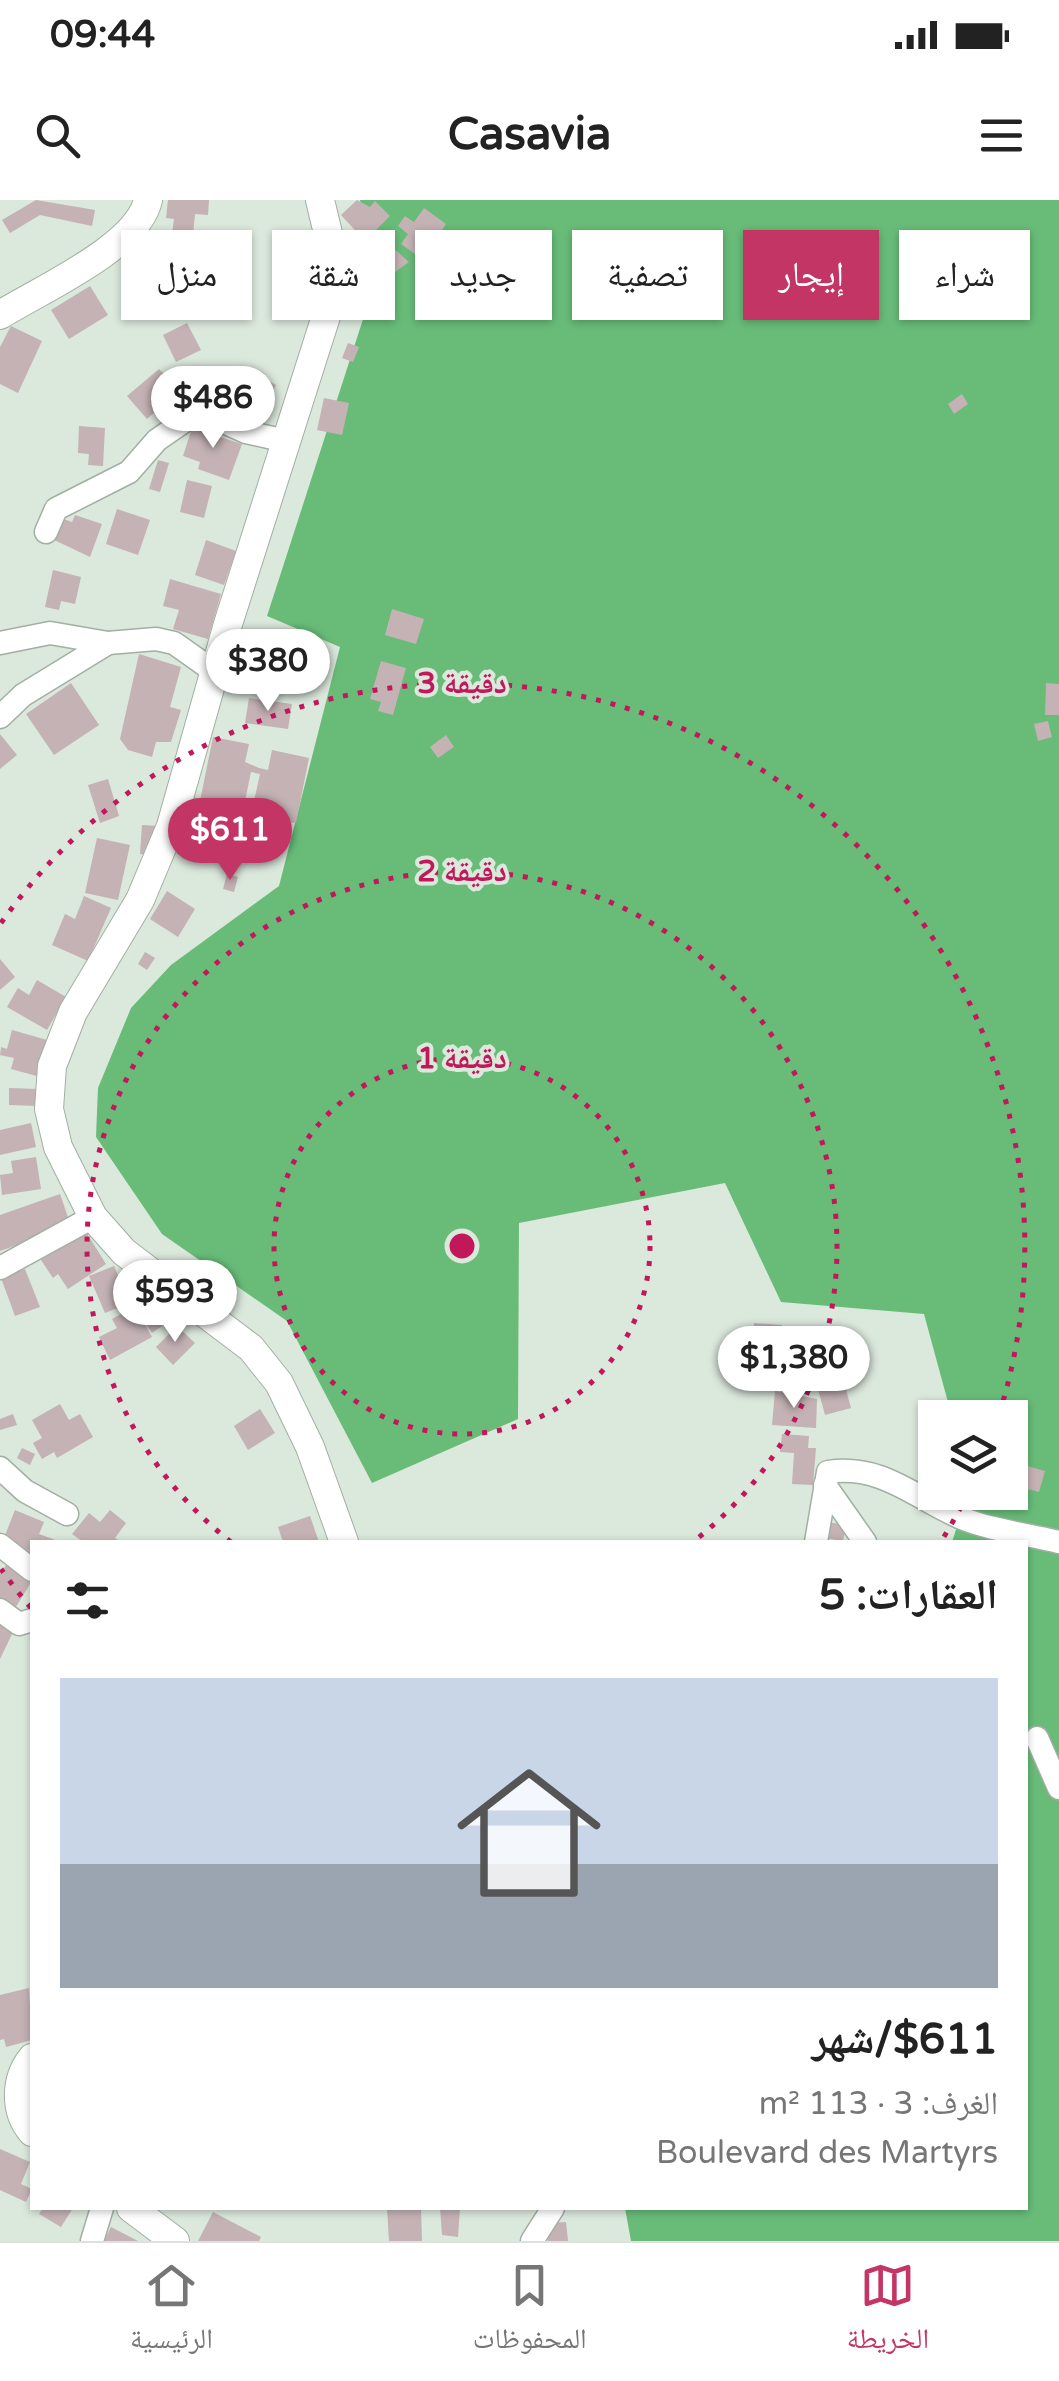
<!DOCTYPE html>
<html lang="ar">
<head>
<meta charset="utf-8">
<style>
  :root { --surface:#fff; --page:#f6f6f6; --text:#222; --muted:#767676; --line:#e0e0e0; --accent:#c23564 }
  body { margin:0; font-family:"Varela Round","Noto Naskh Arabic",sans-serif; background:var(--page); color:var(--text); direction:rtl; height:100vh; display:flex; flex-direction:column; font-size:38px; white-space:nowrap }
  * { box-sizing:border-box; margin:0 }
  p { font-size:32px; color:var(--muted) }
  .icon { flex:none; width:55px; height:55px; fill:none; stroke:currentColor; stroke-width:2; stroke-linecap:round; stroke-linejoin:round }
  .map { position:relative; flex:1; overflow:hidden; direction:ltr }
  .panel { position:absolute; left:30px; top:1340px; width:998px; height:670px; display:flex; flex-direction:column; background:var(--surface); border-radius:0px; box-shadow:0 2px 8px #0004; direction:rtl }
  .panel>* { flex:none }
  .top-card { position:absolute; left:30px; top:30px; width:1000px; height:90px; direction:rtl; display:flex; gap:20px }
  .tools { position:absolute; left:918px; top:1200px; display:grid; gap:20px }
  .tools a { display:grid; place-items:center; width:110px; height:110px; border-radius:0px; background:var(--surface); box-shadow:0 2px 8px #0004; font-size:50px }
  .price { position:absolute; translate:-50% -85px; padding:0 22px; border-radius:35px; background:#fff; color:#222; font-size:32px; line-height:65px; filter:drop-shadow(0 2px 5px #0008) }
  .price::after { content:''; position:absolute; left:50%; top:60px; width:30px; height:22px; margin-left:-15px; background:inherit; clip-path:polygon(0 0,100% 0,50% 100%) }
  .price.current { background:var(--accent); color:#fff }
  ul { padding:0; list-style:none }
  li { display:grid; align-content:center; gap:20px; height:530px; padding:0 30px }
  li+li { border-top:2px solid var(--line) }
  li span { display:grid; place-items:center; height:310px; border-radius:0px; color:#555 }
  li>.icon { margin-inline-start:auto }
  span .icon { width:180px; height:180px; fill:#fffc; stroke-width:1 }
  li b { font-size:42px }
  h2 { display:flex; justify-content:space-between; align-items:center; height:120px; padding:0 30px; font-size:42px }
  .tag { padding:0 35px; border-radius:0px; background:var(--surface); box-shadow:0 2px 8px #0004; font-size:35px; line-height:90px }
  .tag.current { background:var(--accent); color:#fff }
  .status { display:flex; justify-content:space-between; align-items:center; height:70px; padding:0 50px; background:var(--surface); direction:ltr }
  .status svg { height:28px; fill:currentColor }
  header { display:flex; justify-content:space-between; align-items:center; height:130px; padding:0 30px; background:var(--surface); font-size:45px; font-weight:700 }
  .tab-bar { display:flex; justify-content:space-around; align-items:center; height:140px; border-top:2px solid var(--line); background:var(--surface); font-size:28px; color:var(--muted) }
  .tab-bar a { display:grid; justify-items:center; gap:5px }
  .tab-bar .current { color:var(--accent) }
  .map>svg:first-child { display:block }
  .forest { fill:#68bc78 }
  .building { fill:#c4b2b5 }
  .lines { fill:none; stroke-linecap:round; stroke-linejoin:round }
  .minor-casing { stroke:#a2afa3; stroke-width:25 }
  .major-casing { stroke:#a2afa3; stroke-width:30 }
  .minor { stroke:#fff; stroke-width:22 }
  .major { stroke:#fff; stroke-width:28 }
  .ring { fill:none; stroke:#c2185b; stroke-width:5; stroke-dasharray:5 10 }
  .centre { fill:#c2185b; stroke:#dbe8dc; stroke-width:5 }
  .ring-label { font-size:30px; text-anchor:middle; font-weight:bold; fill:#c2185b; stroke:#dbe8dc; stroke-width:8; stroke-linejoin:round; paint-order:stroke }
</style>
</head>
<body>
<div class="status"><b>09:44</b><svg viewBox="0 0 49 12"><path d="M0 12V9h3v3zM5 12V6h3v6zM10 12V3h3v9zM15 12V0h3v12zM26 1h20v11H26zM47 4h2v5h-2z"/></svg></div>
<header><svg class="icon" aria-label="menu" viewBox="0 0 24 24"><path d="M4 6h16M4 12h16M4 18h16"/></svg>Casavia<svg class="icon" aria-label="search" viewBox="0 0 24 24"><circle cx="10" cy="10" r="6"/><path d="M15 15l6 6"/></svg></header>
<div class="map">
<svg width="1059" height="2041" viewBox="0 0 1059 2041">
  <rect width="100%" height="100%" fill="#dbe8dc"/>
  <!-- forest -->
  <polygon class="forest" points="360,0 1059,0 1059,2041 631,2041 625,2008 1025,2008 1025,1342 952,1342 968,1293 1010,1292 1010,1218 952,1217 924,1114 781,1102 725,983 519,1023 518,1219 372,1283 287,1121 162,1034 96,937 98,888 131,808 171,765 279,686 340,447 267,416 377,76"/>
  <!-- building -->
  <g class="building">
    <polygon points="36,0 95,10 92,26 40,15 10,33 2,20"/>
    <polygon points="168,0 209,0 208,15 195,14 193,36 172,33 174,19 166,18"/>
    <polygon points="357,0 370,7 375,1 390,16 365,41 341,15"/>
    <polygon points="424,8 446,24 422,59 401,44 408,34 398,26 405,16 414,22"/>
    <polygon points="211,30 224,35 220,46 207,41"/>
    <polygon points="287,36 310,37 308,71 286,70"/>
    <polygon points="390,45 409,62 392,74 377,59"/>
    <polygon points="90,86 108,115 69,139 51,110"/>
    <polygon points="187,123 201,150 176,162 163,135"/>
    <polygon points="11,126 42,141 18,193 0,184 0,147"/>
    <polygon points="348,143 359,147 353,162 342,158"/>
    <polygon points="159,169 165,175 170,170 184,187 147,219 127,196"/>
    <polygon points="254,173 276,185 253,227 221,210 236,183 246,188"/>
    <polygon points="962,194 968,204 954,214 948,204"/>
    <polygon points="324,198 349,203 342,235 317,230"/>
    <polygon points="209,222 223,227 220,237 242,244 229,280 198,269 200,262 183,256 193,225 206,230"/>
    <polygon points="79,226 105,228 103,266 88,265 89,254 78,253"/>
    <polygon points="158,260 169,263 160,292 149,289"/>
    <polygon points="187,280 212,286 204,318 180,312"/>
    <polygon points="117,309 150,320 138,355 106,344"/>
    <polygon points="75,315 102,324 90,357 50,338 58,317 72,322"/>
    <polygon points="206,340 236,351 224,385 195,375"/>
    <polygon points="53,370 81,377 75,404 61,401 59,410 45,407"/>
    <polygon points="170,379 221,394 208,439 173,429 179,410 163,406"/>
    <polygon points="392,409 424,419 416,444 385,435"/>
    <polygon points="139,454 181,467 170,507 181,510 171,542 156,542 152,557 128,550 120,539"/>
    <polygon points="381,461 406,468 393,515 378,511 381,502 370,499"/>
    <polygon points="71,483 99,525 54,555 26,514"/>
    <polygon points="1046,483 1059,484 1059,515 1045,515"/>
    <polygon points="249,498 292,504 288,529 245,523"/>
    <polygon points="1048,521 1052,537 1038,541 1034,524"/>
    <polygon points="0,534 17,555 0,569"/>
    <polygon points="446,535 454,547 438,558 430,547"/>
    <polygon points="213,537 249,544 245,562 259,568 268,570 272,550 309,558 296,623 287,622 286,627 267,623 270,604 254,601 260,574 251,572 245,601 229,598 227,608 241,611 233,644 216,640 224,606 200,601"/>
    <polygon points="108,579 119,616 100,623 88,585"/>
    <polygon points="196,611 216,618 206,649 196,647 197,641 187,637"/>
    <polygon points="142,625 159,626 157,655 140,654"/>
    <polygon points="97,638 130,645 118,700 85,693"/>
    <polygon points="227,674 238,677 234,692 223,689"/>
    <polygon points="167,691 195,709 178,737 150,719"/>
    <polygon points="84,696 111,708 88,761 52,745 65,714 75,719"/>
    <polygon points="145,752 155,758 147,770 138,764"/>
    <polygon points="0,759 15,777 0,790"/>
    <polygon points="37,780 66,797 47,830 7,807 18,788 29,795"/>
    <polygon points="12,830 47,840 37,876 11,869 14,858 0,855 1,847 7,849"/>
    <polygon points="9,888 38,889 38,906 9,905"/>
    <polygon points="31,923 36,947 0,955 0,930"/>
    <polygon points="36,957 41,989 2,995 0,975 13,973 11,961"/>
    <polygon points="60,994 71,1026 0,1051 0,1015"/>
    <polygon points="86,1032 106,1064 68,1089 58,1074 53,1078 41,1060"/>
    <polygon points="114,1066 130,1103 105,1113 89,1076"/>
    <polygon points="25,1069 40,1107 15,1116 1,1078"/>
    <polygon points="147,1100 162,1126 152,1133 141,1117 152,1137 110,1160 99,1137 117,1128 112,1119"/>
    <polygon points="754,1123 782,1125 779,1165 751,1163"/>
    <polygon points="177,1126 195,1143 173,1165 156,1147"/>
    <polygon points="841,1171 851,1208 825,1215 815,1178"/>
    <polygon points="775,1191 817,1199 816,1228 772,1225"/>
    <polygon points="60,1204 69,1220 80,1214 93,1237 57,1258 54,1252 42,1259 33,1243 42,1238 32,1220"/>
    <polygon points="260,1209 275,1233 248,1250 234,1226"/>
    <polygon points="13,1214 17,1225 0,1230 0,1219"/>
    <polygon points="782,1234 809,1236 808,1248 816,1248 813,1285 792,1284 794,1253 780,1252"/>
    <polygon points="22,1248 35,1254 30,1265 17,1258"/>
    <polygon points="1010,1261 1045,1271 1039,1292 1010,1284"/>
    <polygon points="931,1267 935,1270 935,1292 950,1292 944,1304 918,1290"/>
    <polygon points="1005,1292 1028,1294 1027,1306 1003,1303"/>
    <polygon points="15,1310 44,1322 39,1334 61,1342 32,1342 32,1356 2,1343"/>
    <polygon points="110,1310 126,1323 115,1338 121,1342 83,1342 72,1334 89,1313 100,1322"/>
    <polygon points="310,1316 319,1342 283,1342 278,1327"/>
    <polygon points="827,1322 846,1325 843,1341 824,1338"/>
    <polygon points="7,1364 32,1381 14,1410 0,1401 0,1374"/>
    <polygon points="0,1423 14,1430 0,1459"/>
    <polygon points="29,1788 32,1840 6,1847 4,1839 0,1840 0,1795"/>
    <polygon points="0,1949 30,1962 21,1984 32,1989 26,2002 0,1990"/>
    <polygon points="43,2008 73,2008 61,2027 39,2014"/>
    <polygon points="387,2008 421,2008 422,2041 389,2041"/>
    <polygon points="440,2008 460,2008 458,2037 442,2035"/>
    <polygon points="213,2012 261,2037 259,2041 198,2041"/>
    <polygon points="566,2022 568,2041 548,2041 547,2023"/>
    <polygon points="111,2027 138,2041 104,2041"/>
  </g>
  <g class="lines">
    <defs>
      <g id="minor">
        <polyline points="46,332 56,309 129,272 157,240 199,211 246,232 286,241"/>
        <polyline points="0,443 50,433 108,443 156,439 174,443 215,472"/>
        <polyline points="0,517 23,495 108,443"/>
        <polyline points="0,1068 93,1017 97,1020"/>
        <polyline points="0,1268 25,1291 67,1314"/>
        <polyline points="825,1285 865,1342"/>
        <path d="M816 1342 828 1272C881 1264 914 1297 959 1317 989 1330 1027 1334 1059 1342"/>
        <polyline points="0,1345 32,1370"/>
        <polyline points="0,1410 19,1424 32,1420"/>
        <polyline points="1037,1538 1059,1588"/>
        <polyline points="92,2041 102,2008"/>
        <polyline points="532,2041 553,2008"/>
      </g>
      <g id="major">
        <polyline points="320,0 331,46 328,110 228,424 171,626 140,700 73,812 52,866 49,909 58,947 93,1017 124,1052 251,1148 279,1183 310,1247 344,1342"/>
        <path d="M0 115C40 90 138 47 148 0"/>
        <path d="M32 1858C15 1879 14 1911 32 1932"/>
        <polyline points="131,2008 175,2041"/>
      </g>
    </defs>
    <!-- minor casing -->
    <use href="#minor" class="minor-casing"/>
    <!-- major casing -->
    <use href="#major" class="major-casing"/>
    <!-- minor -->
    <use href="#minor" class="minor"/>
    <!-- major -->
    <use href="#major" class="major"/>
  </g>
  <!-- distance rings -->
  <g class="ring">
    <circle cx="462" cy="1046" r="188"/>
    <path d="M231 1342A375 375 0 1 1 693 1342"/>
    <path d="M968 1293A563 563 0 0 1 942 1340M31 1408A563 563 0 0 1 1 1369M1 723A563 563 0 0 1 999 1215"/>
  </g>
  <circle cx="462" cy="1046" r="15" class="centre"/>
  <g class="ring-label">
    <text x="462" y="493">3 دقيقة</text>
    <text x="462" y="681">2 دقيقة</text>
    <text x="462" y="868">1 دقيقة</text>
  </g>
</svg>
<div class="tools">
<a><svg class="icon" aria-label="layers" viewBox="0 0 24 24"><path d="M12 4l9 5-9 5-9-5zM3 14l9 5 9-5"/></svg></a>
</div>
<b class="price" style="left:213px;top:251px">$486</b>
<b class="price" style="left:268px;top:514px">$380</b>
<b class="price current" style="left:230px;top:683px">$611</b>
<b class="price" style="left:175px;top:1145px">$593</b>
<b class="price" style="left:794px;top:1211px">$1,380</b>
<div class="top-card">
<a class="tag">شراء</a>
<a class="tag current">إيجار</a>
<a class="tag">تصفية</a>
<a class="tag">جديد</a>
<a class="tag">شقة</a>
<a class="tag">منزل</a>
</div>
<section class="panel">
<h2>العقارات: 5<svg class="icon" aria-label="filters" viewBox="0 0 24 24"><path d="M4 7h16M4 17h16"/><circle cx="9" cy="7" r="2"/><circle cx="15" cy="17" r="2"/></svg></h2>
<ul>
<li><span style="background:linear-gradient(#c9d6e8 60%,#9aa5b1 0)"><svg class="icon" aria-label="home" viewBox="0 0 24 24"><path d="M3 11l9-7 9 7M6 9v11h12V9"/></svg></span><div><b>$611/شهر</b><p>الغرف: 3 · 113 m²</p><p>Boulevard des Martyrs</p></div></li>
</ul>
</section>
</div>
<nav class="tab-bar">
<a class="current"><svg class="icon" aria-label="map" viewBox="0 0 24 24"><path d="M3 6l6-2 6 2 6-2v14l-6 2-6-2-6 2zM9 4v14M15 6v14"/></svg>الخريطة</a>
<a><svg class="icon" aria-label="saved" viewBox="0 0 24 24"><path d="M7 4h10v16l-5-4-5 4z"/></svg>المحفوظات</a>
<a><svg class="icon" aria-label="home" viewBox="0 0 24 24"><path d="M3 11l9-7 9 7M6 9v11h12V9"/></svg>الرئيسية</a>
</nav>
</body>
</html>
